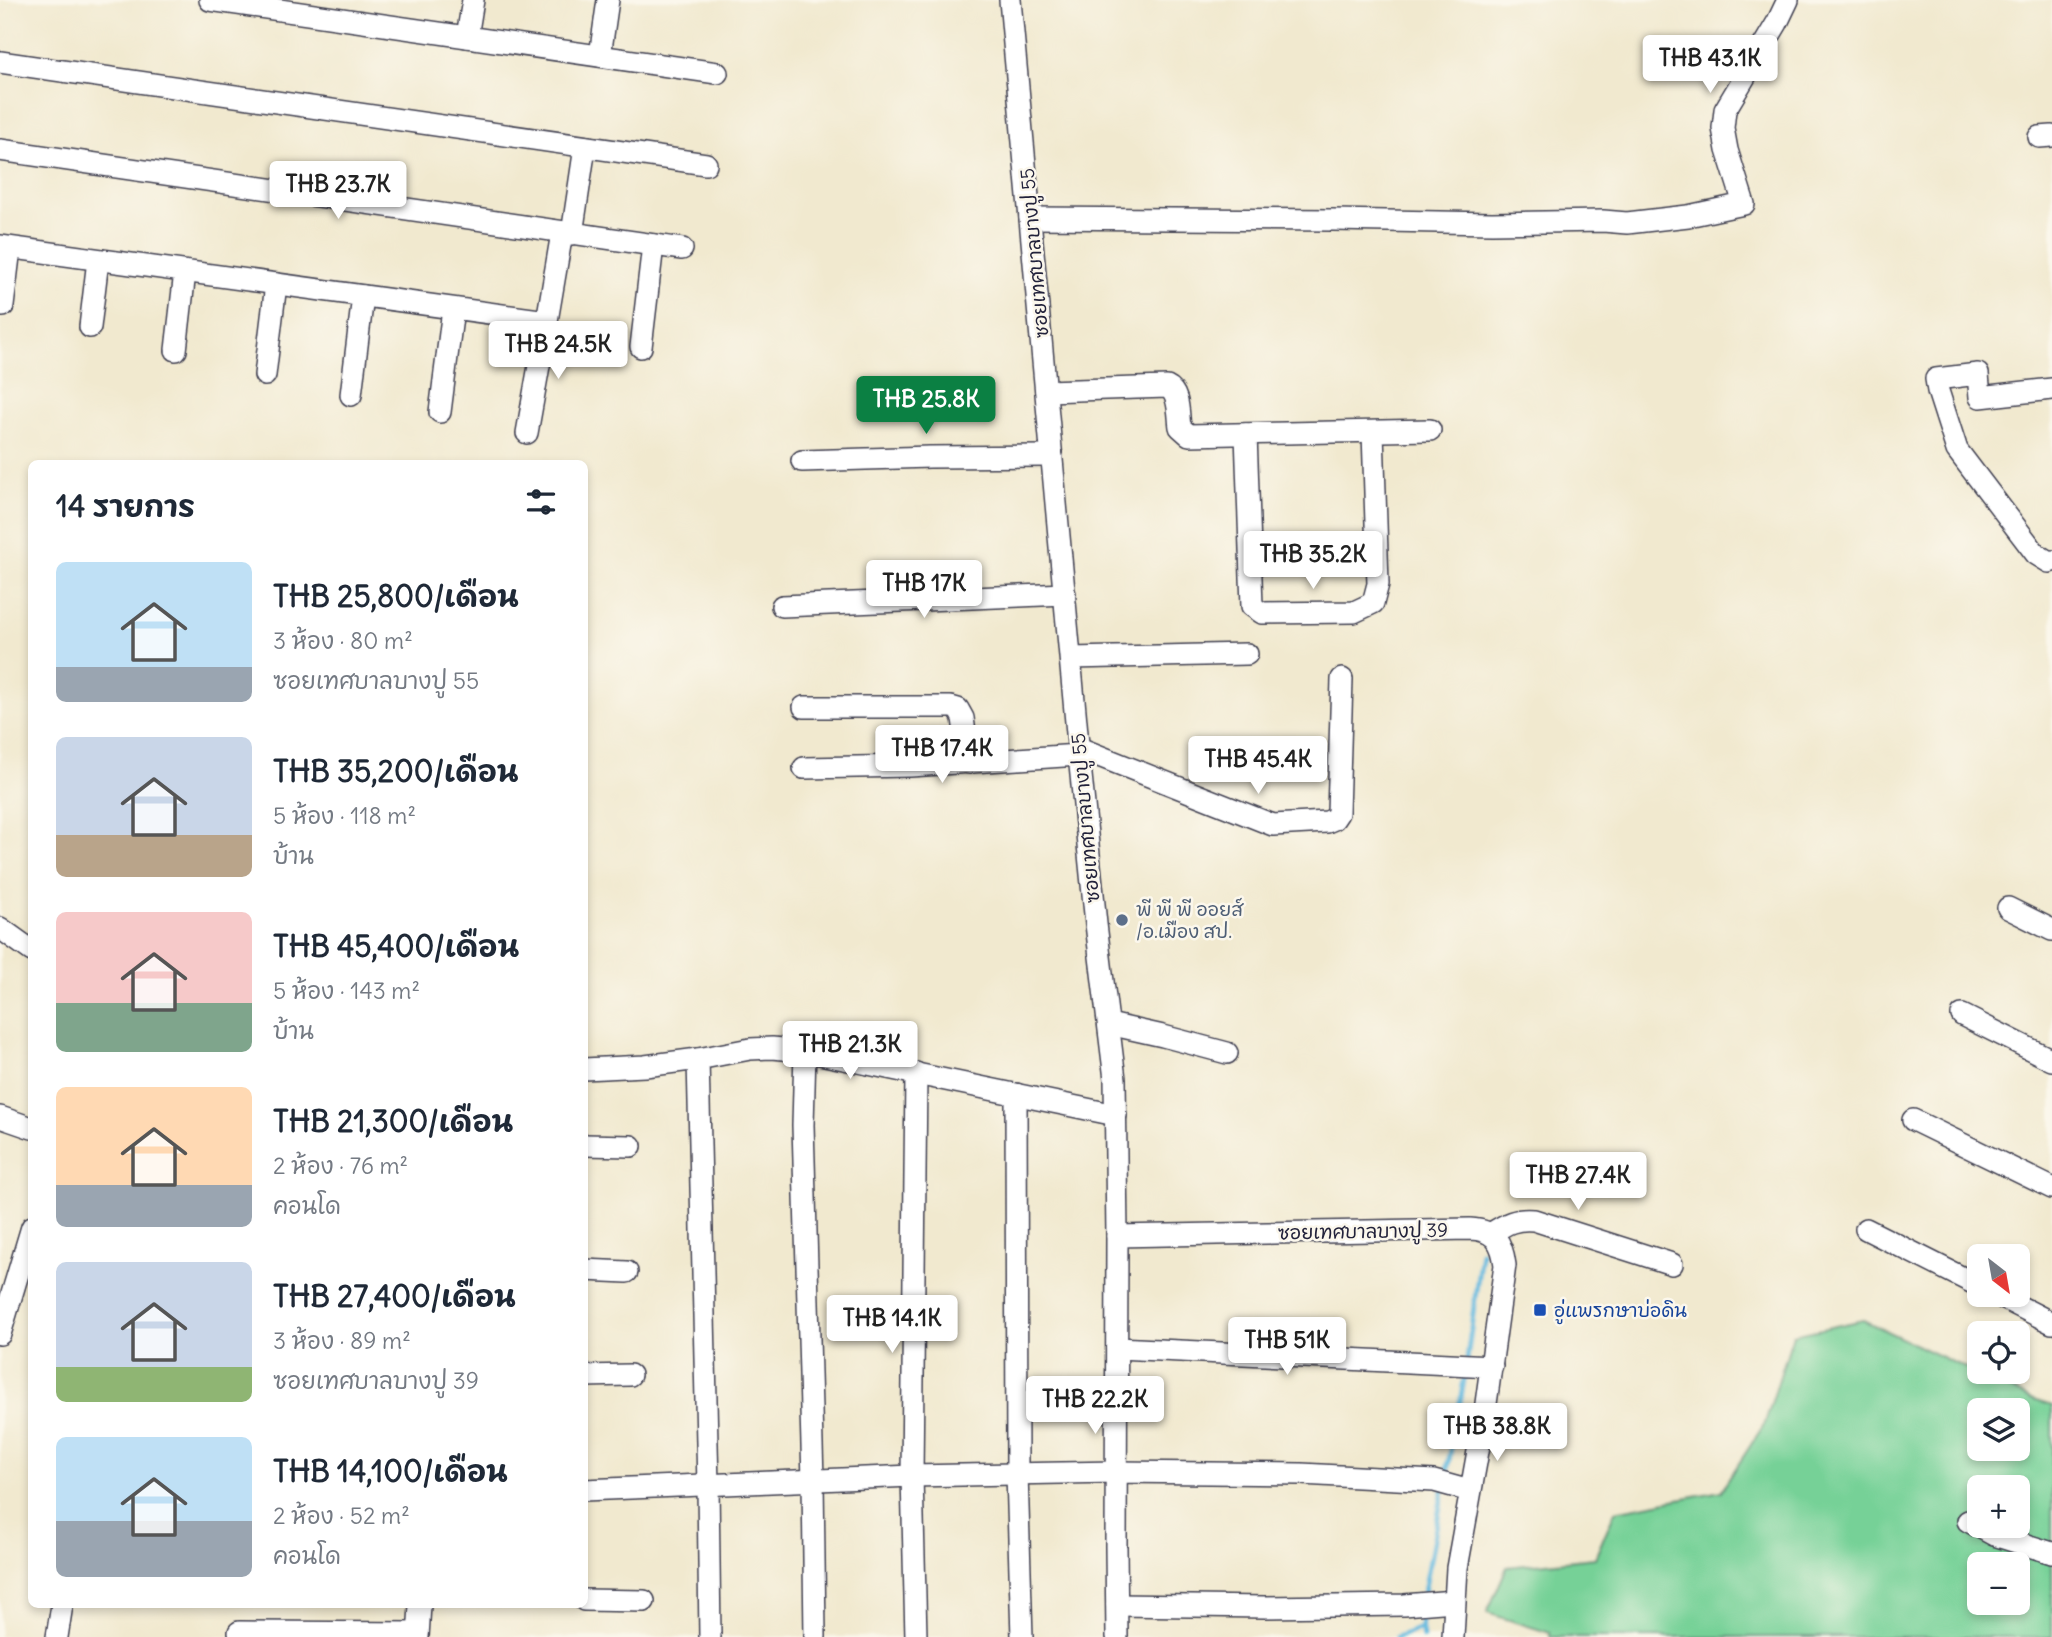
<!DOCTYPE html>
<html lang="th">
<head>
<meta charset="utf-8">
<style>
  :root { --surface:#fff; --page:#f2f2f3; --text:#1f2937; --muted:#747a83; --accent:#0b8043 }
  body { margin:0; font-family:Delius,"Playpen Sans Thai",sans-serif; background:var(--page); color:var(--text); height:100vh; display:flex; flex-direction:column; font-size:26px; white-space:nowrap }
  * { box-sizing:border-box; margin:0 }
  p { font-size:23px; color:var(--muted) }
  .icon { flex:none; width:38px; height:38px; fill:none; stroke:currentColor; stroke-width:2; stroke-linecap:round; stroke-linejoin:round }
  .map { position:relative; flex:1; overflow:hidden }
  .panel { position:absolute; left:28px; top:460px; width:560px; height:1148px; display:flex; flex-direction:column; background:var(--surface); border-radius:10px; box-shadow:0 4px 10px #0003 }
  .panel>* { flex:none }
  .needle { width:46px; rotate:149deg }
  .controls { position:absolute; left:1967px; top:1244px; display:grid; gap:14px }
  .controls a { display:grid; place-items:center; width:63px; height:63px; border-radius:10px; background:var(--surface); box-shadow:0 4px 10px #0003; font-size:35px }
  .price { position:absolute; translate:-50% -60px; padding:0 16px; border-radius:7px; background:#fff; color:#222; font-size:23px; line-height:46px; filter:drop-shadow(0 2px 4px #0008) }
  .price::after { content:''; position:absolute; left:50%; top:42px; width:21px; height:16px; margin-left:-10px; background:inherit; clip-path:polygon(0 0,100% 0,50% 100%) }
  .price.current { background:var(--accent); color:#fff }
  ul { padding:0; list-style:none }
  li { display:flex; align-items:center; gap:21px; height:175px; padding:0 28px }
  li span { display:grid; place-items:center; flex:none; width:196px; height:140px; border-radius:10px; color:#555 }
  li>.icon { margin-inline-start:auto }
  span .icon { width:84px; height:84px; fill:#fffc; stroke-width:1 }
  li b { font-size:30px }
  h2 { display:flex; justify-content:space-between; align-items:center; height:84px; padding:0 28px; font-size:30px }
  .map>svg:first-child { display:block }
  .green { fill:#76d197; stroke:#4c7a69; stroke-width:2; fill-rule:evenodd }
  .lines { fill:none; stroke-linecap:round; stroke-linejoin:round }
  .stream { stroke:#62b9df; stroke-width:5 }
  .minor-casing { stroke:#414051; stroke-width:24 }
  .minor { stroke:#fff; stroke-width:21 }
  .service-dot { fill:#5c6f8a; stroke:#fbf7ec; stroke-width:2.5 }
  .transit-dot { fill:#1a4fb4; stroke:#fbf7ec; stroke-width:2.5 }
  .labels { text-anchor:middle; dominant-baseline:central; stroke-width:5; stroke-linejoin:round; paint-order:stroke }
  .street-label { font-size:19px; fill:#22223b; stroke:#fbf7ec }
  .service-label { font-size:19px; fill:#4e5e75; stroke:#fbf7ec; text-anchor:start }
  .transit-label { font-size:19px; fill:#164399; stroke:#fbf7ec; text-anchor:start }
</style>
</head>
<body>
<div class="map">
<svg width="2052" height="1637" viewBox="0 0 2052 1637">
  <rect width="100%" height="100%" fill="#fbf7ec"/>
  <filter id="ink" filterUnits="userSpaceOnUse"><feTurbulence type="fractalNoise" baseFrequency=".0143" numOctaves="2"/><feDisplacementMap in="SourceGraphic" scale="14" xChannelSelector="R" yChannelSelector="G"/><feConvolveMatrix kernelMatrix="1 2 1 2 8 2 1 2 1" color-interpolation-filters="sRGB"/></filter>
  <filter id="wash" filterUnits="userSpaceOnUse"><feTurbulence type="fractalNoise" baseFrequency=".00686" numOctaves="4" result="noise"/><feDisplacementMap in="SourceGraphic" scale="28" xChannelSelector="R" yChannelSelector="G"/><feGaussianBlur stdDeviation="1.57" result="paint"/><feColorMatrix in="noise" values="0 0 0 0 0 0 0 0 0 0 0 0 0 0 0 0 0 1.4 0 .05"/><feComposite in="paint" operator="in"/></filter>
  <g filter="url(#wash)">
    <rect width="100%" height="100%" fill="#f1e9cf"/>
    <!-- green -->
    <path class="green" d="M1863 1320 2033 1400 2052 1406V1637H1550V1633L1487 1613 1507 1567 1595 1558 1615 1511 1721 1491 1765 1423 1793 1335ZM1979 1410H2018V1449H1979ZM1979 1488H2018V1526H1979ZM1979 1564H2018V1603H1979Z"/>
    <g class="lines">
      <!-- stream -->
      <g class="stream">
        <polyline points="1467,1360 1481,1252"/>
        <polyline points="1445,1481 1466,1370"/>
        <polyline points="1423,1598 1443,1490"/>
        <polyline points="1422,1607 1420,1618 1423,1637"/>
        <polyline points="1396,1637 1421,1628"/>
      </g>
    </g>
  </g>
  <g filter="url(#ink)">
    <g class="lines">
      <defs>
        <g id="minor">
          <polyline points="210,0 717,73"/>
          <polyline points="1010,0 1079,755 1096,924 1115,1079 1117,1236 1116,1547 1117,1637"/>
          <polyline points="467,37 473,0"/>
          <polyline points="600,56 608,0"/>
          <polyline points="0,62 706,164"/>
          <polyline points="2039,137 2052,136"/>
          <polyline points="0,150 682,249"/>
          <polyline points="1030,218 1333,220 1492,223 1603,221 1627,223 1688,216 1744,204 1727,150 1723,128 1725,110 1777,23 1788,0"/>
          <polyline points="572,234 585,147"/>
          <polyline points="0,246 547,321 562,233"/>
          <polyline points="3,306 10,248"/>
          <polyline points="90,327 98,260"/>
          <polyline points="641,347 653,245"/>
          <polyline points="176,350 185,272"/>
          <polyline points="265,375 276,284"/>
          <polyline points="2052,389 1980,397 1978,374 1936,379 1938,391 1957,450 2036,554 2049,562 2052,561"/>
          <path d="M1046 391 1167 387C1180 393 1178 414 1180 427L1189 435 1430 430"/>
          <polyline points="351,395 363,296"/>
          <polyline points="440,412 453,309"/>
          <polyline points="527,433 547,321"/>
          <polyline points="1246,434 1252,606 1262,613 1354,612 1373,603 1378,584 1373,432"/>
          <polyline points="802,461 930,457 1052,456"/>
          <polyline points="782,606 1065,594"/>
          <polyline points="1071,658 1247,654"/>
          <polyline points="804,707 951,707 958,709 963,718 969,763"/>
          <polyline points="1079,748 1273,825 1327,822 1334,819 1338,813 1342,679"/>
          <polyline points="804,768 910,766 1079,755"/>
          <polyline points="2008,908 2052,930"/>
          <polyline points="0,928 32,951"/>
          <polyline points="1962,1015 2052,1060"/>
          <polyline points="1109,1024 1163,1036 1227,1053"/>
          <polyline points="805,1051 803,1125 813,1480 815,1637"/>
          <polyline points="698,1059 708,1486 710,1637"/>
          <polyline points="584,1069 645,1066 698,1059 750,1049 772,1048 805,1051 1116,1115"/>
          <polyline points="916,1073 912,1476 916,1637"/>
          <polyline points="1016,1094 1017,1474 1022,1637"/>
          <polyline points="0,1117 32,1128"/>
          <polyline points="1913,1120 2052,1188"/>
          <polyline points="584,1145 631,1146"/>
          <polyline points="1866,1229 1979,1286"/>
          <path d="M1490 1234C1506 1224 1515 1218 1534 1220L1672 1264"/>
          <path d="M1117 1236 1470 1229C1495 1230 1502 1242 1505 1265L1484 1418 1457 1568 1453 1637"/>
          <polyline points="584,1270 627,1272"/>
          <polyline points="1997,1295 2052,1323"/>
          <polyline points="0,1334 32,1227"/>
          <polyline points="1117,1348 1492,1366"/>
          <polyline points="584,1376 630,1375"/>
          <polyline points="584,1490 912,1476 1116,1472 1301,1474 1397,1479 1434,1481 1470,1491"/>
          <polyline points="1968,1521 1994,1535 2052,1553"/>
          <polyline points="584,1600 644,1601"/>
          <polyline points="1117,1605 1265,1607 1404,1605 1454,1601"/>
          <polyline points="239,1632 418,1633"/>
          <polyline points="57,1637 62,1605"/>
          <polyline points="418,1637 420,1605"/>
        </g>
      </defs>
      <!-- minor casing -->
      <use href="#minor" class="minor-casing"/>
      <!-- minor -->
      <use href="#minor" class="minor"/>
    </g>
  </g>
  <!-- markers -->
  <circle class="service-dot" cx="1122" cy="920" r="7"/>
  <rect class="transit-dot" x="1533" y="1303" width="14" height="14" rx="3.5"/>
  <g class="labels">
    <!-- street labels -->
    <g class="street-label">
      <text transform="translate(1034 253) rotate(-95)">ซอยเทศบาลบางปู 55</text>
      <text transform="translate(1085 818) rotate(-95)">ซอยเทศบาลบางปู 55</text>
      <text transform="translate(1363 1231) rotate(-1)">ซอยเทศบาลบางปู 39</text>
    </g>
    <!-- service labels -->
    <g class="service-label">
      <text x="1136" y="909">พี พี พี ออยส์<tspan x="1136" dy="22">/อ.เมือง สป.</tspan></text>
    </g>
    <!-- transit labels -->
    <g class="transit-label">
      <text x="1554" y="1310">อู่แพรกษาบ่อดิน</text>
    </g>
  </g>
</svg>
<div class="controls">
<a><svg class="needle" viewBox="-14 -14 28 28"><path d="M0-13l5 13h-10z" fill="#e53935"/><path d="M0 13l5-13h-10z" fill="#747a83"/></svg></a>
<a><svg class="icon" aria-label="locate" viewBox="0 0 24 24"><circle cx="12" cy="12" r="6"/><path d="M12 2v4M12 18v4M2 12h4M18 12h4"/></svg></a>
<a><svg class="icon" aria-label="layers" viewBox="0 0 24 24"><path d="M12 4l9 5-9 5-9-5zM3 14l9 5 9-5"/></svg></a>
<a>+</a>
<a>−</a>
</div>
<b class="price" style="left:1710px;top:95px">THB 43.1K</b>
<b class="price" style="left:338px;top:221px">THB 23.7K</b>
<b class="price" style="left:558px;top:381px">THB 24.5K</b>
<b class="price current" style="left:926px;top:436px">THB 25.8K</b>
<b class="price" style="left:1313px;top:591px">THB 35.2K</b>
<b class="price" style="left:924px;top:620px">THB 17K</b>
<b class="price" style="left:942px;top:785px">THB 17.4K</b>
<b class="price" style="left:1258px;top:796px">THB 45.4K</b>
<b class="price" style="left:850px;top:1081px">THB 21.3K</b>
<b class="price" style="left:1578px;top:1212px">THB 27.4K</b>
<b class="price" style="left:892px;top:1355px">THB 14.1K</b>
<b class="price" style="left:1287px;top:1377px">THB 51K</b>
<b class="price" style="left:1095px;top:1436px">THB 22.2K</b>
<b class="price" style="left:1497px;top:1463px">THB 38.8K</b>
<section class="panel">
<h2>14 รายการ<svg class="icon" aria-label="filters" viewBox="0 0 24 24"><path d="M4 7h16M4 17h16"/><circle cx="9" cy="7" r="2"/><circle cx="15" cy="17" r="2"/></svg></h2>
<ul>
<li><span style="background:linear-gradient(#bfe0f5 75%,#9aa5b1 0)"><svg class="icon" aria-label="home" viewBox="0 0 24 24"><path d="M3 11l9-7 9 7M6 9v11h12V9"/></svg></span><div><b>THB 25,800/เดือน</b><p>3 ห้อง · 80 m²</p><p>ซอยเทศบาลบางปู 55</p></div></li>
<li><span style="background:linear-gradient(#c9d6e8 70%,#b9a48a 0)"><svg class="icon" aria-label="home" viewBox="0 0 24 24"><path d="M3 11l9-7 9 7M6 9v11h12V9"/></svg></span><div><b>THB 35,200/เดือน</b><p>5 ห้อง · 118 m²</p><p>บ้าน</p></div></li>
<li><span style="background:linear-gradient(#f6c9c9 65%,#7fa58c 0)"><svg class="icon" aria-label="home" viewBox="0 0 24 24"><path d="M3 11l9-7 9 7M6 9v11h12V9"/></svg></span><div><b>THB 45,400/เดือน</b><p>5 ห้อง · 143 m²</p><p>บ้าน</p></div></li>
<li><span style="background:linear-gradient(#ffd9b3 70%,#9aa5b1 0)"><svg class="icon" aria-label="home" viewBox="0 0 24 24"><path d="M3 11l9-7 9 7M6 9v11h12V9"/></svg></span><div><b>THB 21,300/เดือน</b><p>2 ห้อง · 76 m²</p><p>คอนโด</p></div></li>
<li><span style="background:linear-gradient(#c9d6e8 75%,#8fb573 0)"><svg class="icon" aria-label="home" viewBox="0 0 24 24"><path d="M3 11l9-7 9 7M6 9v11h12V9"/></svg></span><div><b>THB 27,400/เดือน</b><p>3 ห้อง · 89 m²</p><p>ซอยเทศบาลบางปู 39</p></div></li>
<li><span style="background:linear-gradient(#bfe0f5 60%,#9aa5b1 0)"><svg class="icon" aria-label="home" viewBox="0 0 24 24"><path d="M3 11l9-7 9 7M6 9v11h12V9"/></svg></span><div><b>THB 14,100/เดือน</b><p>2 ห้อง · 52 m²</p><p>คอนโด</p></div></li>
</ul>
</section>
</div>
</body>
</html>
